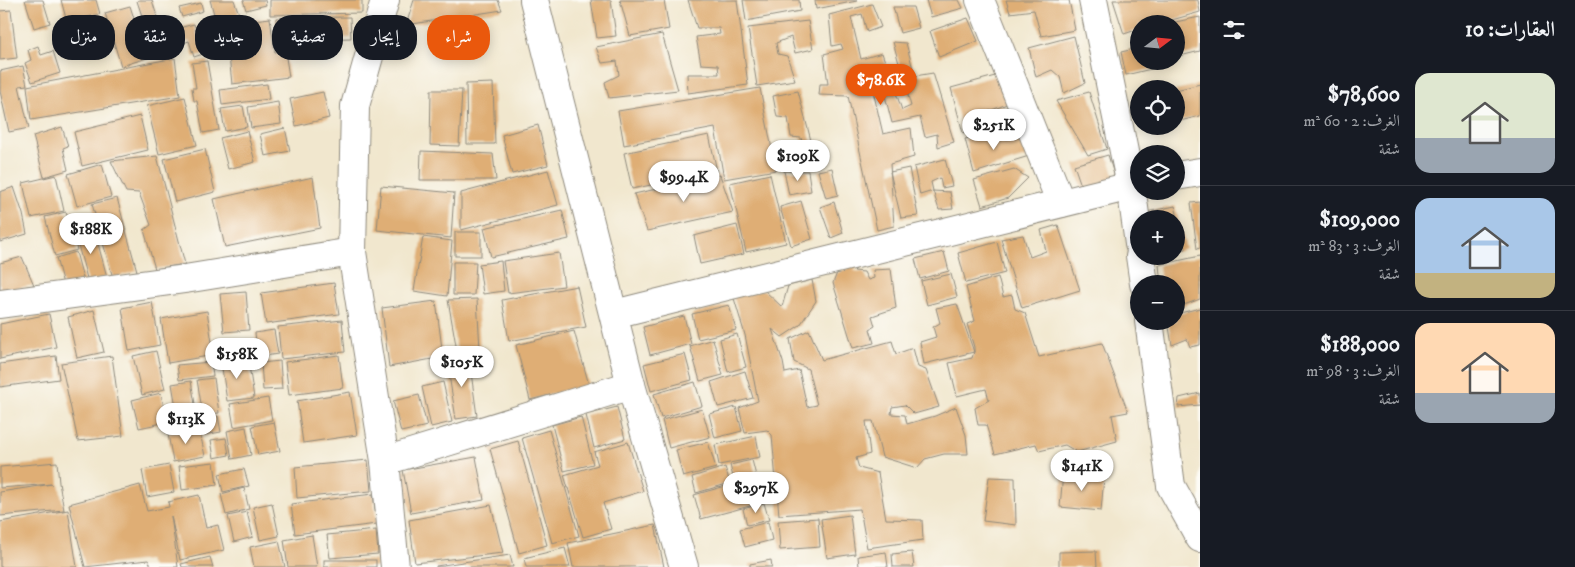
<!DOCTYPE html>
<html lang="ar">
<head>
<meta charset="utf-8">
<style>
  :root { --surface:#171b24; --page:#20242c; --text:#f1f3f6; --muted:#9ea1a6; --line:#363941; --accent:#ea580c }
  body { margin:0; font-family:"IM FELL DW Pica",Amiri,serif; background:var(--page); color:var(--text); direction:rtl; height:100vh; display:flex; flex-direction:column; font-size:19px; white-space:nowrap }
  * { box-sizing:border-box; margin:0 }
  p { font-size:16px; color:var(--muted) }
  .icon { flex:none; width:28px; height:28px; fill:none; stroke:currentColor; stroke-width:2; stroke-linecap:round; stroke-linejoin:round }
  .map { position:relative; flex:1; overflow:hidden; direction:ltr }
  .drawer { display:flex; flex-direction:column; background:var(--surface); width:375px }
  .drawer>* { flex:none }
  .guide { position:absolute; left:15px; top:15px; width:475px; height:45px; direction:rtl; display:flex; gap:10px }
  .needle { width:32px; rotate:74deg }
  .buttons { position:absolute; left:1130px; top:15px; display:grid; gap:10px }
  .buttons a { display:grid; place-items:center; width:55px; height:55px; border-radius:50%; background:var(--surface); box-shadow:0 2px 12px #0003; font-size:25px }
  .price { position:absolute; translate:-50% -42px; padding:0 11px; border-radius:18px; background:#fff; color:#222; font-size:16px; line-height:32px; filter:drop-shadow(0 1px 2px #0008) }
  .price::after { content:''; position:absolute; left:50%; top:30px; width:15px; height:11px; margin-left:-8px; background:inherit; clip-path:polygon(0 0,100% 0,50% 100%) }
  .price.on { background:var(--accent); color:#fff }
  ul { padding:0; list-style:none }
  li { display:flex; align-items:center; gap:15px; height:125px; padding:0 20px }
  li+li { border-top:1px solid var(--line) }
  li span { display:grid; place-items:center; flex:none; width:140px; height:100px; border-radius:15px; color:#555 }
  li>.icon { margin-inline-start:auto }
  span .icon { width:60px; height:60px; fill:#fffc; stroke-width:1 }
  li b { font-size:21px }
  h2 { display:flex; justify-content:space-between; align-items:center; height:60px; padding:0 20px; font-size:21px }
  .pill { padding:0 18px; border-radius:20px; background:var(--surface); box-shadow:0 2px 12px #0003; font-size:18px; line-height:45px }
  .pill.on { background:var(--accent); color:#fff }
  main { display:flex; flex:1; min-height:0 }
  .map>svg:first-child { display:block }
  .building { fill:#dfae74 }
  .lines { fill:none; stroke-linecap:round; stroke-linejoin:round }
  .minor-casing { stroke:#8e897c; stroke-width:30 }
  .minor { stroke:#fff; stroke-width:28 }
</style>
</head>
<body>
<main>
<section class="drawer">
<h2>العقارات: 10<svg class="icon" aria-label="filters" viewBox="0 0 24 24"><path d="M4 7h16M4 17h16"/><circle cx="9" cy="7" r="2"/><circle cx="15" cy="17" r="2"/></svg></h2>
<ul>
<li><span style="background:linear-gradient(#dfe7d0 65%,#9aa5b1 0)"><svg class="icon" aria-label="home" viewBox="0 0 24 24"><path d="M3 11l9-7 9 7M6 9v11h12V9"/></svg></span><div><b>$78,600</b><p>الغرف: 2 · 60 m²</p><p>شقة</p></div></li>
<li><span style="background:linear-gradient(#a9c7e8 75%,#c2b280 0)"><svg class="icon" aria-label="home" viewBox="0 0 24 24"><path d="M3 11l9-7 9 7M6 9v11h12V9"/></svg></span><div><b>$109,000</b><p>الغرف: 3 · 83 m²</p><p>شقة</p></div></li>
<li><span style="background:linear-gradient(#ffd9b3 70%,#9aa5b1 0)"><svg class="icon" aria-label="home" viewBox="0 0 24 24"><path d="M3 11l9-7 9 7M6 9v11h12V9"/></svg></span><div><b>$188,000</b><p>الغرف: 3 · 98 m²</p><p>شقة</p></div></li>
</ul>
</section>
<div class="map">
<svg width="1200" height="567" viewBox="0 0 1200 567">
  <rect width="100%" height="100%" fill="#fdfcf7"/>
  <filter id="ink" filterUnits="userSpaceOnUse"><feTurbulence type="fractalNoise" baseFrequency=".02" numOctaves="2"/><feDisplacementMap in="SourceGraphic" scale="10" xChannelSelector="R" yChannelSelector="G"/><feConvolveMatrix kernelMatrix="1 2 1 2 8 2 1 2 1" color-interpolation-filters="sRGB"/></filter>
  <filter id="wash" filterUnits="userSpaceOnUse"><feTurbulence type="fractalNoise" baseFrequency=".0096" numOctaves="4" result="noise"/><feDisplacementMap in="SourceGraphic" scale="20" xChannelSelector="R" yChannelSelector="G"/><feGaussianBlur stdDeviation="1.12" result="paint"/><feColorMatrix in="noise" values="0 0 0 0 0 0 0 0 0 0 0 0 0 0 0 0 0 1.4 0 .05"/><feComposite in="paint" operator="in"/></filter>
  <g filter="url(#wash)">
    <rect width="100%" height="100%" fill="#f1e7ce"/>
    <g id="blocks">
      <!-- building -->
      <g class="building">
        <polygon points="25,0 43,0 50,23 34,28"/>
        <polygon points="61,0 96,0 100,14 67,22"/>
        <polygon points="139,0 152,0 158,20 145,25 137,1"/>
        <polygon points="210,0 234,0 239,14 216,21"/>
        <polygon points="243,0 265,0 266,5 246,10"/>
        <polygon points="270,0 362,0 362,13 270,15"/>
        <polygon points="414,0 498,0 502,10 406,25"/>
        <polygon points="591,0 611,0 616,36 597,38"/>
        <polygon points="620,0 664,0 669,29 630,36"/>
        <polygon points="688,0 737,0 748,85 688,93 687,74 719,74 718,65 701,64 696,37 720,34 719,28 697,28"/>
        <polygon points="743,0 799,0 800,11 746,21"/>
        <polygon points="815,0 857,0 857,1 816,9"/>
        <polygon points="926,0 959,0 963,8 931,17"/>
        <polygon points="1006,0 1069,0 1075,30 1041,36 1034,10 1010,13"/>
        <polygon points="1113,0 1198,0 1200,12 1158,24 1139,24 1138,43 1136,30 1124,34"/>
        <polygon points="201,3 203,11 182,17 179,8"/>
        <polygon points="872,4 881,27 867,32 862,14 851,17 861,59 882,53 902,110 911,106 893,42 906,43 915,76 933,73 954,142 938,147 937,134 925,137 920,117 892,123 883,88 873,91 883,134 911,128 914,157 890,164 894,226 877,230 848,96 819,95 820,84 828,84 824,54 843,49 841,44 832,46 829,15"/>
        <polygon points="130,6 138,31 158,25 160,33 169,31 174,50 121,66 105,13"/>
        <polygon points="893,7 913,7 919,28 900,33"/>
        <polygon points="11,10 17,58 0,60 0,11"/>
        <polygon points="350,17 351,38 276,40 276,18"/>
        <polygon points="1200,17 1200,51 1176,57 1176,24 1170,23"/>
        <polygon points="270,18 275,52 285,51 289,77 232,84 229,56 218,57 214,25"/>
        <polygon points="968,18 978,41 939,57 930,31"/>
        <polygon points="808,21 813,49 795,53 791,37 776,43 778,54 787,56 795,80 757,86 748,28"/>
        <polygon points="194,24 203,54 194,57 189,41 180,44 175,29"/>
        <polygon points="662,34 678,90 609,98 605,82 619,75 617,61 602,63 596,47"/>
        <polygon points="1074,36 1085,83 1064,93 1060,77 1052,70 1036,77 1029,48"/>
        <polygon points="38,46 41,55 53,51 60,73 32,82 25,63 31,60 28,50"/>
        <polygon points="1139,48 1139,61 1152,61 1155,68 1126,75 1121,52"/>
        <polygon points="175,58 180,96 31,120 27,86"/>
        <polygon points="207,61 219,130 203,133 197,101 194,101 192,88 196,88 192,63"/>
        <polygon points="23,66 27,85 19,86 29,128 9,132 0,91 0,71"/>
        <polygon points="995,76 1012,102 987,112 988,123 963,133 951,88"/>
        <polygon points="493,83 495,144 467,144 466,84"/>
        <polygon points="267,84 269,99 222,105 220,90"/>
        <polygon points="1200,84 1200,116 1176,122 1176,90"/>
        <polygon points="760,88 776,170 724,179 715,128 624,145 618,111"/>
        <polygon points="431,90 462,90 459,146 430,145"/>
        <polygon points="798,91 815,156 807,160 801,138 791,137 788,118 777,117 773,96"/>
        <polygon points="323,92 329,118 296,126 290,99"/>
        <polygon points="1089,92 1107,149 1088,155 1056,101"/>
        <polygon points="185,97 197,145 159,154 147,106"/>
        <polygon points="278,102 281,124 251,128 248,107"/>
        <polygon points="243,106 247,127 225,131 221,109"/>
        <polygon points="140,116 148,150 82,166 74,132"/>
        <polygon points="538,125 548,165 512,174 502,135"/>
        <polygon points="62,127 68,146 63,148 68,170 44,177 33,136"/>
        <polygon points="285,128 290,151 265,156 260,134"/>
        <polygon points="247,131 255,162 228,169 220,138"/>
        <polygon points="995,131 999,140 1024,137 1029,156 974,173 965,139"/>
        <polygon points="709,135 717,171 632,189 624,153"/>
        <polygon points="205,149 215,192 175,202 164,159"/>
        <polygon points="421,151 493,154 496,180 420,180"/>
        <polygon points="1108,155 1117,184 1085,197 1074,165"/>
        <polygon points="157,156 185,264 155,269 144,230 151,225 139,193 126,192 111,161"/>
        <polygon points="945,159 952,186 942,188 940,178 931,182 933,191 920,195 914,167"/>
        <polygon points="102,164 111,197 77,206 68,174"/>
        <polygon points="832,168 838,195 826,198 818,171"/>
        <polygon points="909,168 918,216 901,218 890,172"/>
        <polygon points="1014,169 1028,178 1008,198 982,206 974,180"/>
        <polygon points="548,170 558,205 461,230 461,193"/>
        <polygon points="784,171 808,171 811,191 789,195"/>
        <polygon points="770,174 786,243 746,252 730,183"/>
        <polygon points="56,175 64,211 31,218 23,183"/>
        <polygon points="720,175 733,212 647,231 634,194"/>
        <polygon points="313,177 320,228 225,247 214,199"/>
        <polygon points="381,186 454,193 451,238 377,230"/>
        <polygon points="14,187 23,214 27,234 0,242 0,192"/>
        <polygon points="933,191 950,192 953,209 939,210"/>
        <polygon points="117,198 137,271 113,278 92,204"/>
        <polygon points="801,201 812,239 791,246 780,207"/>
        <polygon points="834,202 843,233 831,238 820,207"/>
        <polygon points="1200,202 1200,248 1197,249 1191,203"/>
        <polygon points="1175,206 1186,249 1176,252 1176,219 1148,219 1147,212"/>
        <polygon points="562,210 569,239 491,257 484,228"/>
        <polygon points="66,212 77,250 55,256 45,217"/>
        <polygon points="737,225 744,254 700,264 694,236"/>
        <polygon points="1058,225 1080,290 1022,308 1001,239 1023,235 1030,257 1046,251 1041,230"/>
        <polygon points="94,229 107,277 88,282 75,234"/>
        <rect x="455" y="232" width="26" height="24"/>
        <polygon points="423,237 452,241 447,296 414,291"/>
        <polygon points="997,242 1005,273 966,283 958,253"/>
        <polygon points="76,252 84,282 64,288 56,258"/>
        <polygon points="944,252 949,271 920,279 915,259"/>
        <polygon points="559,253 564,286 508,293 503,261"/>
        <polygon points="1200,256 1200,299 1176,308 1176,284 1161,284 1159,265"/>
        <polygon points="22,257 34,285 0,291 0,263"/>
        <polygon points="501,261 504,291 483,294 479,264"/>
        <polygon points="453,262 476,262 474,295 453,295"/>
        <polygon points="862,262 854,271 864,272 868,280 874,278 873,270 891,269 896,308 872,316 875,326 870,329 874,343 853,348 833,283 837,273"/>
        <polygon points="951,274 957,297 927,305 921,281"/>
        <polygon points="998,277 1003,297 1012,295 1015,309 1025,313 1039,357 1102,343 1128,412 1112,415 1117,441 1077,452 1065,445 1039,451 1036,444 995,454 986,425 978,425 975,408 989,400 986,389 957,396 949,363 972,358 974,352 924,364 920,342 936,337 933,327 940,323 936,308 957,304 974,352 974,347 967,324 975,321 966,287"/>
        <polygon points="812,280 816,301 800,325 782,337 772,329 783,362 785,373 799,370 807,407 817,405 808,369 794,362 790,339 809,330 822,360 892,341 896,354 913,348 918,367 926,370 939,407 914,414 905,405 892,407 891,414 905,415 907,424 935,416 956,407 966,435 968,454 944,454 925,459 917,468 882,457 873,421 866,421 870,454 856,458 859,468 878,473 886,519 922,520 923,540 867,548 860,509 779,515 772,435 767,430 745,433 739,408 758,401 745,335 733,295 764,290 782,307 788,286"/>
        <polygon points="334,283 339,314 266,324 261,293"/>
        <polygon points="577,286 586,327 509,341 502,300"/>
        <polygon points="246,292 249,330 224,332 220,294"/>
        <polygon points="477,299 480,349 457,351 448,300"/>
        <polygon points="436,301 443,357 389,367 382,308"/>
        <polygon points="152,302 160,345 129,351 122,308"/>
        <polygon points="729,305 736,330 698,339 692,314"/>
        <polygon points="1200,308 1200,345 1190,347 1187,339 1172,345 1168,321 1176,321 1176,314"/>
        <polygon points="94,310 104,352 77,358 68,317"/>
        <polygon points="207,311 214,355 168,363 161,319"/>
        <polygon points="49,314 56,347 0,359 0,324"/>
        <polygon points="684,316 691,344 650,355 643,327"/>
        <polygon points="342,320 345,352 281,359 278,327"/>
        <polygon points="274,330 278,354 258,357 255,333"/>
        <polygon points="574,331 589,385 530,400 516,345"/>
        <polygon points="737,334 746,367 728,372 720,339"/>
        <polygon points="713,339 723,375 700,381 690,346"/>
        <polygon points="156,351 165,389 142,395 133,356"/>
        <polygon points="685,354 692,380 651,391 644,364"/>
        <polygon points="339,355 343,388 289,395 285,362"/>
        <polygon points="56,356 59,379 0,387 0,364"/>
        <polygon points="112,356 123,436 78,441 61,363"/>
        <polygon points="469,358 477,416 456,419 447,362"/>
        <polygon points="248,359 254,398 227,401 221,362"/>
        <polygon points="280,361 282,389 263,390 261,363"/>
        <polygon points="211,362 213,376 179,380 177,365"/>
        <polygon points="745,371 753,398 718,407 711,382"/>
        <polygon points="214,378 219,413 203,415 197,380"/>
        <polygon points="191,381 195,404 176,407 172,384"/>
        <polygon points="443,382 452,422 431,427 422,387"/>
        <polygon points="695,382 702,406 661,418 654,394"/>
        <polygon points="350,392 357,435 303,443 297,401"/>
        <polygon points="161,393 167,422 139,428 132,400"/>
        <polygon points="1200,393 1200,405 1178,407 1179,398"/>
        <polygon points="419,395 427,426 401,432 393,401"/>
        <polygon points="268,398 272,420 234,427 230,404"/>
        <polygon points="617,407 625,439 594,448 586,415"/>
        <polygon points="736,407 742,431 715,438 709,414"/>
        <polygon points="702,409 710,437 669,448 662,420"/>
        <polygon points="218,416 221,432 204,435 202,418"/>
        <polygon points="581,417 593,464 564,471 552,425"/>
        <polygon points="274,422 280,451 258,455 252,426"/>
        <polygon points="246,427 251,455 232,459 227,431"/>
        <polygon points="199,428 205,456 173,462 168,434"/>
        <polygon points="549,430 579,536 552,543 522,438"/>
        <polygon points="756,436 760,457 719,465 715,445"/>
        <polygon points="226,438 229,455 214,458 211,440"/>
        <polygon points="518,441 547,545 519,553 490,449"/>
        <polygon points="628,442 643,491 603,503 611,529 583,537 564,475 598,465 594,452"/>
        <polygon points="708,442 716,468 683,477 676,450"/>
        <polygon points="476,457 484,500 411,513 403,470"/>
        <polygon points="368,460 371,491 297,498 295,467"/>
        <polygon points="752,460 756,476 734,481 730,465"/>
        <polygon points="57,462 59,483 64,510 0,516 0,492 52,484 0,488 0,467"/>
        <polygon points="214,462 217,485 182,490 179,466"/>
        <polygon points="169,465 174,492 147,497 142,470"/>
        <polygon points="725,467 730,483 696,493 692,477"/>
        <polygon points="244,469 249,486 223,492 219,474"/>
        <polygon points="1063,473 1104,477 1101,511 1060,507"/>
        <polygon points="989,477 1015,478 1016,525 983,521"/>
        <polygon points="754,478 761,503 701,519 694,495"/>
        <polygon points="140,485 147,511 169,507 168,502 199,495 206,528 218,525 224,550 180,560 171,516 178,567 152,567 148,560 85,567 69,504"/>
        <polygon points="244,488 249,509 226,515 221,494"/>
        <polygon points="373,494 377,524 295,534 291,504"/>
        <polygon points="272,503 279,536 260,540 253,507"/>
        <polygon points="764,503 769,520 747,525 743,509"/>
        <polygon points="491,505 503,553 415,563 409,520"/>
        <polygon points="68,510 77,567 0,567 0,522"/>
        <polygon points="247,512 253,537 234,542 228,516"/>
        <polygon points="850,515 855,554 827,558 821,519"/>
        <polygon points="818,518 820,547 780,550 778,521"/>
        <polygon points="768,522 772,540 745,547 740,529"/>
        <polygon points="655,525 664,567 573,567 568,543"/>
        <polygon points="376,530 378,554 330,558 327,535"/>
        <polygon points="312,535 317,567 288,567 284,540"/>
        <polygon points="279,541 285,567 254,567 250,547"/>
        <polygon points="565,548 570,567 526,567 524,558"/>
        <polygon points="1096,551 1097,567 1059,567 1059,552"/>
        <polygon points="886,552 888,567 859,567 858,556"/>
        <polygon points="912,552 914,567 893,567 892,554"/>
        <polygon points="510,555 513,567 436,567 436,566"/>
        <polygon points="210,557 213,567 182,567 181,564"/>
        <rect x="324" y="560" width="52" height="7"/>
        <polygon points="771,560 772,567 750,567 750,564"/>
      </g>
    </g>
  </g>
  <g filter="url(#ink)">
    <use href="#blocks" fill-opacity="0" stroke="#8e897c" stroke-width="1"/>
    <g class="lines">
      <defs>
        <g id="minor">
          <polyline points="385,0 355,106 352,252 385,461 395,567"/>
          <polyline points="534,0 631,385 684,567"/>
          <polyline points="980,0 1061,203"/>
          <polyline points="1093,0 1131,186 1139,244"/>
          <polyline points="1176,176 1200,172"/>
          <polyline points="1140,256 1144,284"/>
          <polyline points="0,304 185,279 352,252"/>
          <polyline points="614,314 1139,184"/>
          <polyline points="1149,321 1171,486 1200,538"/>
          <polyline points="385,461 631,385"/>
        </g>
      </defs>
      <!-- minor casing -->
      <use href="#minor" class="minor-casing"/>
      <!-- minor -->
      <use href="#minor" class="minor"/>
    </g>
  </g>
</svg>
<div class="buttons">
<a><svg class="needle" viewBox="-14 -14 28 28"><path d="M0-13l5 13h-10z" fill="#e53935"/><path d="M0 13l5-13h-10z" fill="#9ea1a6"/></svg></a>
<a><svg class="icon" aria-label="locate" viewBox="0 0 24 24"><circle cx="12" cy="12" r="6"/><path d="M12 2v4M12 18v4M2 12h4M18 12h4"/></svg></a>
<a><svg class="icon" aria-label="layers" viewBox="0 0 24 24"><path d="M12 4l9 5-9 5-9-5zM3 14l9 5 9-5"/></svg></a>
<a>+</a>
<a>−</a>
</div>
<b class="price on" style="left:881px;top:106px">$78.6K</b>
<b class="price" style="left:994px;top:151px">$251K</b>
<b class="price" style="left:798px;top:182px">$109K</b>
<b class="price" style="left:684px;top:203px">$99.4K</b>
<b class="price" style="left:91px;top:255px">$188K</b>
<b class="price" style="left:237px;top:380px">$158K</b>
<b class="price" style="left:462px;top:388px">$105K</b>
<b class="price" style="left:186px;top:445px">$113K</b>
<b class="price" style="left:1082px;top:492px">$141K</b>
<b class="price" style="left:756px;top:514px">$297K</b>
<div class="guide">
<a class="pill on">شراء</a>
<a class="pill">إيجار</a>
<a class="pill">تصفية</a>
<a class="pill">جديد</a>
<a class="pill">شقة</a>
<a class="pill">منزل</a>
</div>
</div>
</main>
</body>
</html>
